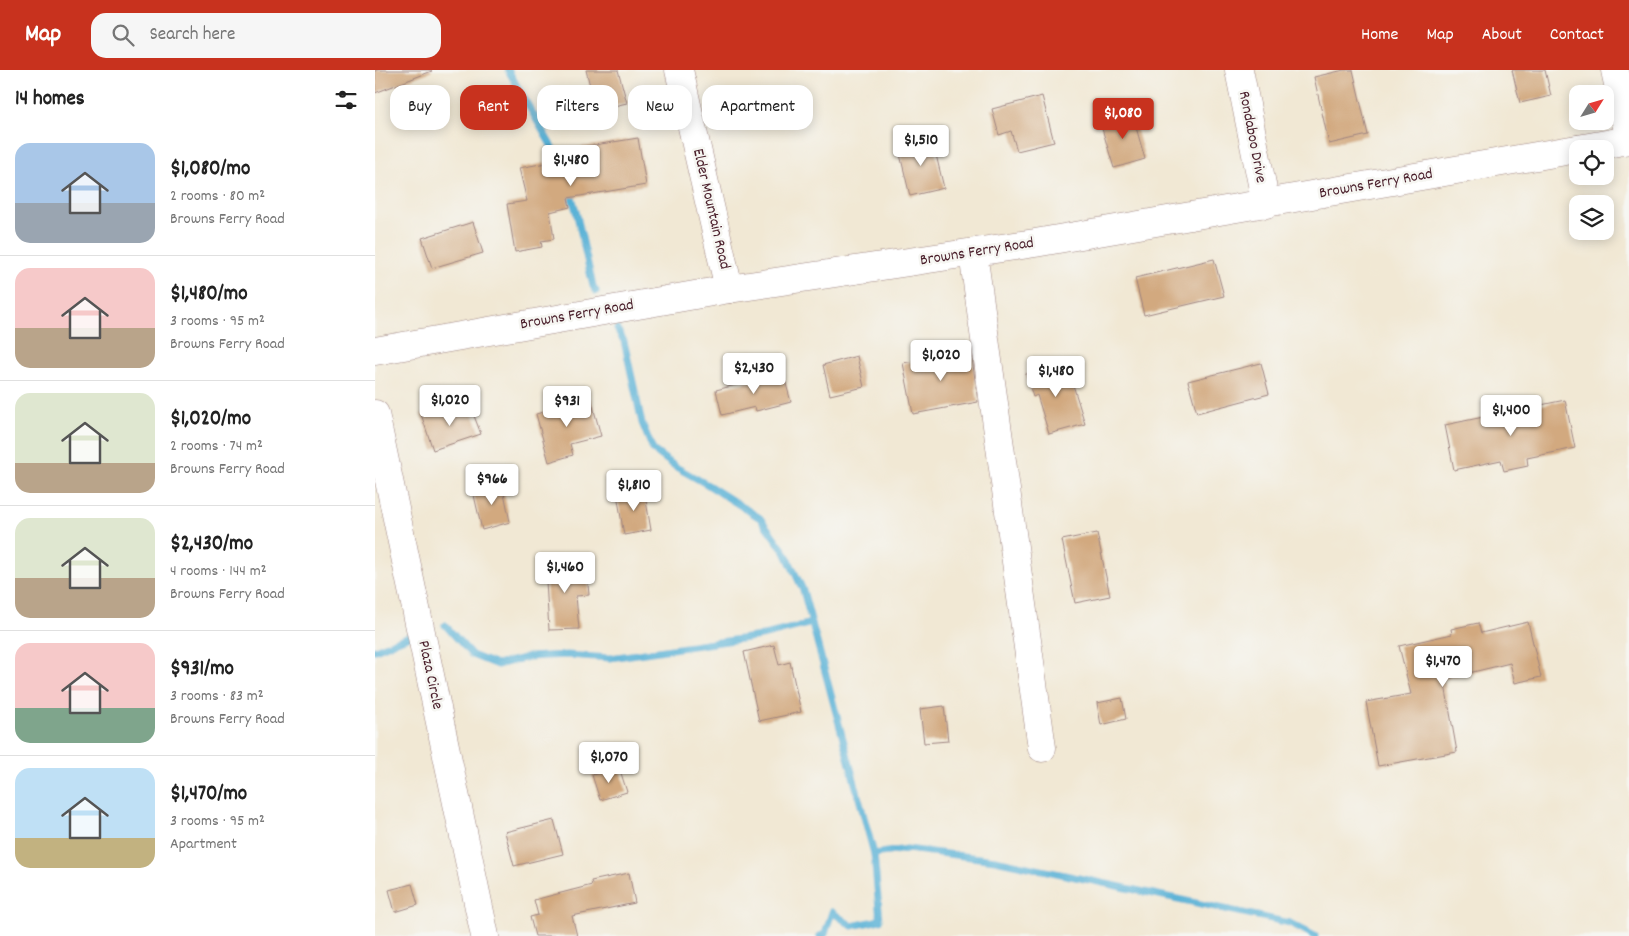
<!DOCTYPE html>
<html lang="en">
<head>
<meta charset="utf-8">
<style>
  :root { --surface:#fff; --page:#f6f6f6; --text:#222; --muted:#767676; --line:#e0e0e0; --accent:#c8321e }
  body { margin:0; font-family:Dekko,sans-serif; background:var(--page); color:var(--text); height:100vh; display:flex; flex-direction:column; font-size:19px; white-space:nowrap }
  * { box-sizing:border-box; margin:0 }
  p { font-size:16px; color:var(--muted) }
  .icon { flex:none; width:28px; height:28px; fill:none; stroke:currentColor; stroke-width:2; stroke-linecap:round; stroke-linejoin:round }
  .map { position:relative; flex:1; overflow:hidden }
  .drawer { display:flex; flex-direction:column; background:var(--surface); width:375px }
  .drawer>* { flex:none }
  .hud { position:absolute; left:15px; top:15px; width:475px; height:45px; display:flex; gap:10px }
  .needle { width:32px; rotate:53deg }
  .fabs { position:absolute; left:1194px; top:15px; display:grid; gap:10px }
  .fabs a { display:grid; place-items:center; width:45px; height:45px; border-radius:10px; background:var(--surface); box-shadow:0 2px 12px #0003; font-size:25px }
  .price { position:absolute; translate:-50% -42px; padding:0 11px; border-radius:5px; background:#fff; color:#222; font-size:16px; line-height:32px; filter:drop-shadow(0 1px 2px #0008) }
  .price::after { content:''; position:absolute; left:50%; top:30px; width:15px; height:11px; margin-left:-8px; background:inherit; clip-path:polygon(0 0,100% 0,50% 100%) }
  .price.active { background:var(--accent); color:#fff }
  ul { padding:0; list-style:none }
  li { display:flex; align-items:center; gap:15px; height:125px; padding:0 15px }
  li+li { border-top:1px solid var(--line) }
  li span { display:grid; place-items:center; flex:none; width:140px; height:100px; border-radius:15px; color:#555 }
  li>.icon { margin-inline-start:auto }
  span .icon { width:60px; height:60px; fill:#fffc; stroke-width:1 }
  li b { font-size:21px }
  h2 { display:flex; justify-content:space-between; align-items:center; height:60px; padding:0 15px; font-size:21px }
  .tag { padding:0 18px; border-radius:15px; background:var(--surface); box-shadow:0 2px 12px #0003; font-size:18px; line-height:45px }
  .tag.active { background:var(--accent); color:#fff }
  header { display:flex; align-items:center; gap:30px; box-sizing:border-box; height:70px; padding:0 25px; background:var(--accent); color:#fff }
  header strong { font-size:24px }
  nav { display:flex; gap:28px; margin-inline-start:auto; font-size:18px }
  .search { width:350px; height:45px; background:var(--page); display:flex; align-items:center; gap:12px; box-sizing:border-box; padding:0 18px; border-radius:15px; color:var(--muted); font-size:19px }
  main { display:flex; flex:1; min-height:0 }
  .map>svg:first-child { display:block }
  .lines { fill:none; stroke-linecap:round; stroke-linejoin:round }
  .stream { stroke:#57b0d5; stroke-width:7 }
  .building { fill:#d2a97f }
  .minor-casing { stroke:#9e8480; stroke-width:29 }
  .minor { stroke:#fff; stroke-width:28 }
  .labels { text-anchor:middle; dominant-baseline:central; stroke-width:5; stroke-linejoin:round; paint-order:stroke }
  .street-label { font-size:16px; fill:#4a1f2b; stroke:#f6f6f2 }
</style>
</head>
<body>
<header>
<strong>Map</strong>
<div class="search"><svg class="icon" aria-label="search" viewBox="0 0 24 24"><circle cx="10" cy="10" r="6"/><path d="M15 15l6 6"/></svg>Search here</div>
<nav><a>Home</a><a>Map</a><a>About</a><a>Contact</a></nav>
</header>
<main>
<section class="drawer">
<h2>14 homes<svg class="icon" aria-label="filters" viewBox="0 0 24 24"><path d="M4 7h16M4 17h16"/><circle cx="9" cy="7" r="2"/><circle cx="15" cy="17" r="2"/></svg></h2>
<ul>
<li><span style="background:linear-gradient(#a9c7e8 60%,#9aa5b1 0)"><svg class="icon" aria-label="home" viewBox="0 0 24 24"><path d="M3 11l9-7 9 7M6 9v11h12V9"/></svg></span><div><b>$1,080/mo</b><p>2 rooms · 80 m²</p><p>Browns Ferry Road</p></div></li>
<li><span style="background:linear-gradient(#f6c9c9 60%,#b9a48a 0)"><svg class="icon" aria-label="home" viewBox="0 0 24 24"><path d="M3 11l9-7 9 7M6 9v11h12V9"/></svg></span><div><b>$1,480/mo</b><p>3 rooms · 95 m²</p><p>Browns Ferry Road</p></div></li>
<li><span style="background:linear-gradient(#dfe7d0 70%,#b9a48a 0)"><svg class="icon" aria-label="home" viewBox="0 0 24 24"><path d="M3 11l9-7 9 7M6 9v11h12V9"/></svg></span><div><b>$1,020/mo</b><p>2 rooms · 74 m²</p><p>Browns Ferry Road</p></div></li>
<li><span style="background:linear-gradient(#dfe7d0 60%,#b9a48a 0)"><svg class="icon" aria-label="home" viewBox="0 0 24 24"><path d="M3 11l9-7 9 7M6 9v11h12V9"/></svg></span><div><b>$2,430/mo</b><p>4 rooms · 144 m²</p><p>Browns Ferry Road</p></div></li>
<li><span style="background:linear-gradient(#f6c9c9 65%,#7fa58c 0)"><svg class="icon" aria-label="home" viewBox="0 0 24 24"><path d="M3 11l9-7 9 7M6 9v11h12V9"/></svg></span><div><b>$931/mo</b><p>3 rooms · 83 m²</p><p>Browns Ferry Road</p></div></li>
<li><span style="background:linear-gradient(#bfe0f5 70%,#c2b280 0)"><svg class="icon" aria-label="home" viewBox="0 0 24 24"><path d="M3 11l9-7 9 7M6 9v11h12V9"/></svg></span><div><b>$1,470/mo</b><p>3 rooms · 95 m²</p><p>Apartment</p></div></li>
</ul>
</section>
<div class="map">
<svg width="1254" height="866" viewBox="0 0 1254 866">
  <rect width="100%" height="100%" fill="#f6f6f2"/>
  <filter id="ink" filterUnits="userSpaceOnUse"><feTurbulence type="fractalNoise" baseFrequency=".02" numOctaves="2"/><feDisplacementMap in="SourceGraphic" scale="10" xChannelSelector="R" yChannelSelector="G"/><feConvolveMatrix kernelMatrix="1 2 1 2 8 2 1 2 1" color-interpolation-filters="sRGB"/></filter>
  <filter id="wash" filterUnits="userSpaceOnUse"><feTurbulence type="fractalNoise" baseFrequency=".0096" numOctaves="4" result="noise"/><feDisplacementMap in="SourceGraphic" scale="20" xChannelSelector="R" yChannelSelector="G"/><feGaussianBlur stdDeviation="1.12" result="paint"/><feColorMatrix in="noise" values="0 0 0 0 0 0 0 0 0 0 0 0 0 0 0 0 0 1.4 0 .05"/><feComposite in="paint" operator="in"/></filter>
  <g filter="url(#wash)">
    <rect width="100%" height="100%" fill="#f1e8d4"/>
    <g class="lines">
      <!-- stream -->
      <g class="stream">
        <polyline points="133,0 185,91 188,98"/>
        <polyline points="195,120 201,141 218,216 221,221"/>
        <polyline points="242,259 249,271 267,353 278,380 301,397 333,415 385,448 410,482 428,520 499,784 505,850 477,856 457,842 450,864 445,866"/>
        <polyline points="70,555 97,585 122,595 153,587 192,585 235,588 386,566 437,553"/>
        <polyline points="0,580 39,564"/>
        <polyline points="499,784 532,779 620,790 915,853 940,866"/>
      </g>
    </g>
    <g id="blocks">
      <!-- building -->
      <g class="building">
        <polygon points="0,0 56,0 57,1 0,23"/>
        <polygon points="211,0 243,0 252,33 221,40"/>
        <polygon points="969,0 978,0 993,65 954,74 939,7"/>
        <polygon points="1137,0 1170,0 1176,26 1145,33"/>
        <polygon points="667,26 679,72 642,81 636,61 624,65 617,39"/>
        <polygon points="757,43 770,89 739,98 725,52"/>
        <polygon points="263,68 271,115 193,128 195,137 175,142 179,169 166,171 167,177 140,182 132,134 152,131 144,98 203,87 201,78"/>
        <polygon points="557,68 569,118 535,126 523,76"/>
        <polygon points="98,152 108,183 57,198 47,168"/>
        <polygon points="839,189 849,226 769,245 760,208"/>
        <polygon points="596,280 603,332 538,344 528,293"/>
        <polygon points="482,286 489,317 455,325 448,295"/>
        <polygon points="691,292 710,354 674,364 662,325 658,327 651,304"/>
        <polygon points="886,293 894,324 822,343 813,311"/>
        <polygon points="408,303 416,332 381,341 380,337 347,345 341,320"/>
        <polygon points="216,329 226,366 195,374 198,385 174,392 161,344"/>
        <polygon points="1190,330 1200,378 1152,388 1153,396 1129,401 1126,390 1079,400 1070,355"/>
        <polygon points="69,336 73,346 96,338 106,364 58,380 46,344"/>
        <polygon points="127,413 135,452 107,460 98,421"/>
        <polygon points="269,419 276,460 249,465 242,424"/>
        <polygon points="722,463 735,526 700,533 687,470"/>
        <polygon points="211,493 214,525 201,526 204,559 174,560 170,495"/>
        <polygon points="1153,552 1166,607 1140,613 1135,593 1069,609 1082,682 1003,696 991,632 1036,624 1024,576 1077,564 1076,559 1103,553 1106,563"/>
        <polygon points="399,575 404,595 415,592 426,642 384,651 369,582"/>
        <polygon points="747,628 751,649 726,655 722,633"/>
        <polygon points="569,636 573,671 549,673 545,639"/>
        <polygon points="244,697 252,722 225,730 217,705"/>
        <polygon points="179,750 188,784 139,796 130,762"/>
        <polygon points="254,803 260,833 197,846 202,866 160,866 155,847 163,845 159,830 217,815 216,811"/>
        <polygon points="37,814 43,835 20,842 14,820"/>
      </g>
    </g>
  </g>
  <g filter="url(#ink)">
    <use href="#blocks" fill-opacity="0" stroke="#9e8480" stroke-width="1"/>
    <g class="lines">
      <defs>
        <g id="minor">
          <polyline points="304,0 354,219"/>
          <polyline points="864,0 891,134"/>
          <polyline points="1240,0 1254,66"/>
          <polyline points="1203,79 1254,70"/>
          <polyline points="598,183 667,678"/>
          <polyline points="0,281 354,219 660,173 1202,79"/>
          <polyline points="0,344 110,866"/>
        </g>
      </defs>
      <!-- minor casing -->
      <use href="#minor" class="minor-casing"/>
      <!-- minor -->
      <use href="#minor" class="minor"/>
    </g>
  </g>
  <g class="labels">
    <!-- street labels -->
    <g class="street-label">
      <text transform="translate(877 67) rotate(79)">Rondaboo Drive</text>
      <text transform="translate(1001 114) rotate(-10)">Browns Ferry Road</text>
      <text transform="translate(336 139) rotate(77)">Elder Mountain Road</text>
      <text transform="translate(602 182) rotate(-9)">Browns Ferry Road</text>
      <text transform="translate(202 245) rotate(-10)">Browns Ferry Road</text>
      <text transform="translate(55 605) rotate(78)">Plaza Circle</text>
    </g>
  </g>
</svg>
<div class="fabs">
<a><svg class="needle" viewBox="-14 -14 28 28"><path d="M0-13l5 13h-10z" fill="#e53935"/><path d="M0 13l5-13h-10z" fill="#767676"/></svg></a>
<a><svg class="icon" aria-label="locate" viewBox="0 0 24 24"><circle cx="12" cy="12" r="6"/><path d="M12 2v4M12 18v4M2 12h4M18 12h4"/></svg></a>
<a><svg class="icon" aria-label="layers" viewBox="0 0 24 24"><path d="M12 4l9 5-9 5-9-5zM3 14l9 5 9-5"/></svg></a>
</div>
<b class="price active" style="left:748px;top:70px">$1,080</b>
<b class="price" style="left:546px;top:97px">$1,510</b>
<b class="price" style="left:196px;top:117px">$1,480</b>
<b class="price" style="left:566px;top:312px">$1,020</b>
<b class="price" style="left:379px;top:325px">$2,430</b>
<b class="price" style="left:681px;top:328px">$1,480</b>
<b class="price" style="left:75px;top:357px">$1,020</b>
<b class="price" style="left:192px;top:358px">$931</b>
<b class="price" style="left:1136px;top:367px">$1,400</b>
<b class="price" style="left:117px;top:436px">$966</b>
<b class="price" style="left:259px;top:442px">$1,810</b>
<b class="price" style="left:190px;top:524px">$1,460</b>
<b class="price" style="left:1068px;top:618px">$1,470</b>
<b class="price" style="left:234px;top:714px">$1,070</b>
<div class="hud">
<a class="tag">Buy</a>
<a class="tag active">Rent</a>
<a class="tag">Filters</a>
<a class="tag">New</a>
<a class="tag">Apartment</a>
</div>
</div>
</main>
</body>
</html>
